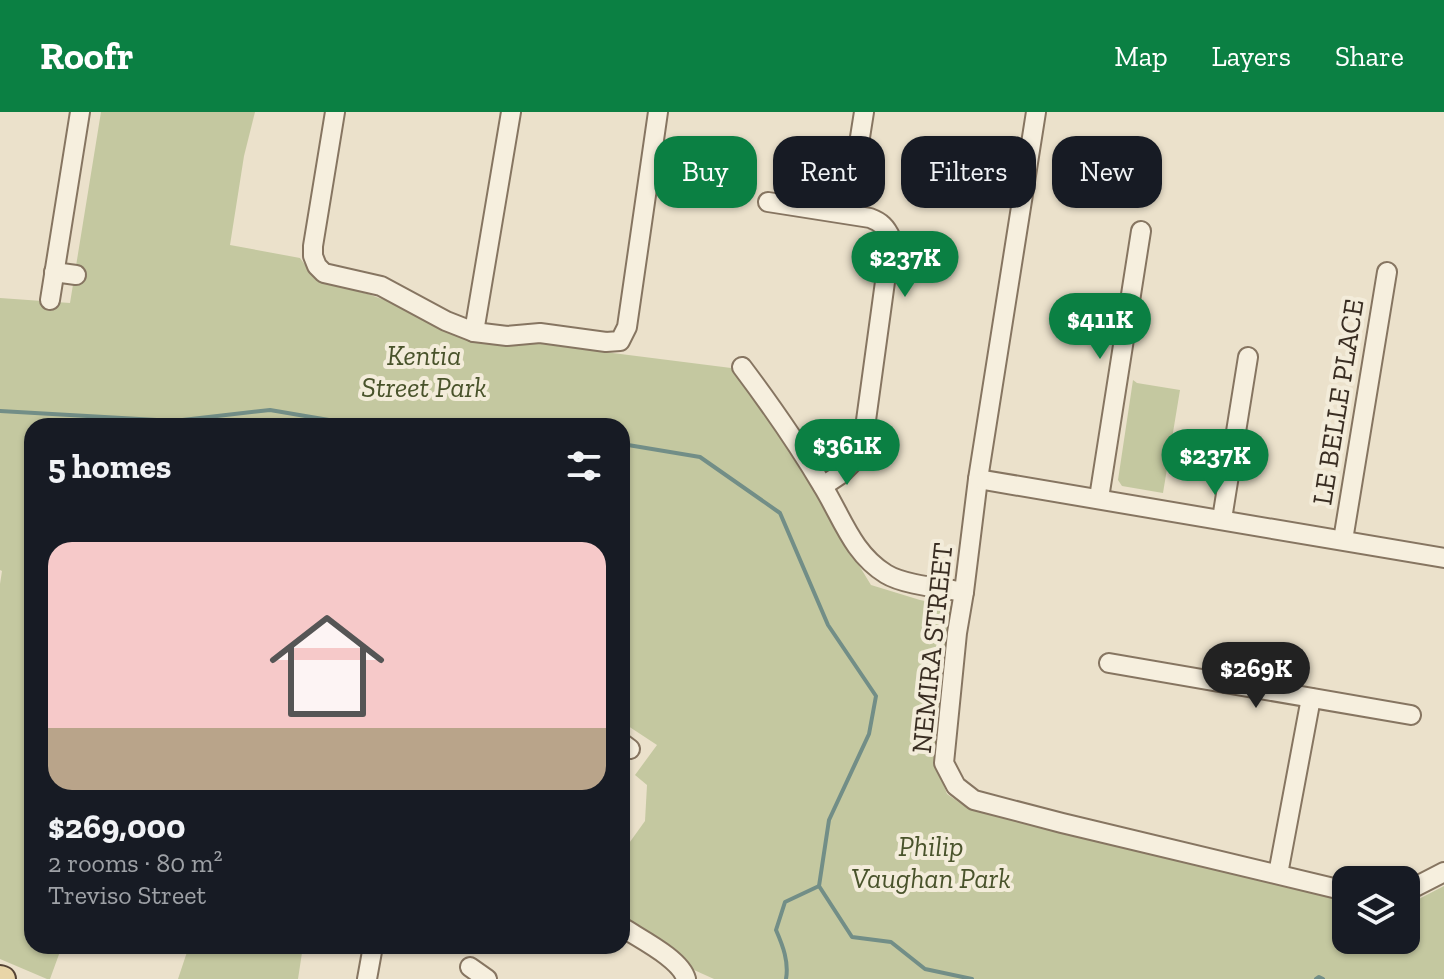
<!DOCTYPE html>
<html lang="en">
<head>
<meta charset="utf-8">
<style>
  :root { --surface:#171b24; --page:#242831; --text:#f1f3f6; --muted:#9ea1a6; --accent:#0b8043 }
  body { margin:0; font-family:"Zilla Slab",serif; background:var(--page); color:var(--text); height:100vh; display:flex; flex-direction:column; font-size:30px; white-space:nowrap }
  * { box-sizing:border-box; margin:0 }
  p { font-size:26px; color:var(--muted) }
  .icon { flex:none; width:44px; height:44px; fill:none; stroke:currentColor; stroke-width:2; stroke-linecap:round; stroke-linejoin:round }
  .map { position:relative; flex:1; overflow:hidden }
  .panel { position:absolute; left:24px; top:306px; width:606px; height:536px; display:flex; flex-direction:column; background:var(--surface); border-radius:24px; box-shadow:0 2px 6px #0004 }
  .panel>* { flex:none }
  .guide { position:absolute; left:654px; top:24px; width:670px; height:72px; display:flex; gap:16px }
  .tools { position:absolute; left:1332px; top:754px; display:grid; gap:16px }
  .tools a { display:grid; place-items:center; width:88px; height:88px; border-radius:16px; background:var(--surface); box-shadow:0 2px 6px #0004; font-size:40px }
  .price { position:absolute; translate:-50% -68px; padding:0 18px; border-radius:28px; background:var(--accent); color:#fff; font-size:26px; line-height:52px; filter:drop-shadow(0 2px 4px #0008) }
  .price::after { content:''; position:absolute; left:50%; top:48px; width:24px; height:18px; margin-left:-12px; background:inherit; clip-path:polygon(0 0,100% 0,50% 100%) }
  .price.active { background:#222; color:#fff }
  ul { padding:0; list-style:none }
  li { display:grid; align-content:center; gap:16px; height:424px; padding:0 24px }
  li span { display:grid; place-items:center; height:248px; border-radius:24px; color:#555 }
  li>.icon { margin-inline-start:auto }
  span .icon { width:144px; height:144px; fill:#fffc; stroke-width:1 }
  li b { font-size:34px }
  h2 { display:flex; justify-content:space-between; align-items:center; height:96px; padding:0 24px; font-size:34px }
  .chip { padding:0 28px; border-radius:24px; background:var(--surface); box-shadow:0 2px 6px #0004; font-size:28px; line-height:72px }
  .chip.active { background:var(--accent); color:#fff }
  header { display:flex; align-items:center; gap:48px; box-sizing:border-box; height:112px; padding:0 40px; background:var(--accent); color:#fff }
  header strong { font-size:38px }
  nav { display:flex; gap:44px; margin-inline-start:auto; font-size:28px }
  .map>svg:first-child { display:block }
  .green { fill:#c4c8a0 }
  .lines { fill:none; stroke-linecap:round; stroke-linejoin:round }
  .stream { stroke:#728e87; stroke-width:4 }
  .minor-casing { stroke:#867561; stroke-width:22 }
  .major-casing { stroke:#554334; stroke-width:28 }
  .minor { stroke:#f6efde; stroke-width:18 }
  .major { stroke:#e9d5a8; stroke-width:24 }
  .labels { text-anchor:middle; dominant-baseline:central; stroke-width:8; stroke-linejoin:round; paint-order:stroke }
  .park-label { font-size:28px; font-style:italic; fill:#49532b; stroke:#f3ecda }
  .street-label { font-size:28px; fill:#392d22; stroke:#f3ecda }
</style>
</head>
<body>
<header>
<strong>Roofr</strong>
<nav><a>Map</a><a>Layers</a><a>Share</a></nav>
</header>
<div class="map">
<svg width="1444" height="867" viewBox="0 0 1444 867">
  <rect width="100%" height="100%" fill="#ebe1cb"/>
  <!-- green -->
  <g class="green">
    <polygon points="101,0 255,0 244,44 230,133 300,146 314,165 329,172 368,182 486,225 739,257 871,473 920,488 954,495 938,657 947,682 969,697 1346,785 1346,828 1406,828 1406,791 1411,791 1444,774 1444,867 714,867 694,858 622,805 622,741 645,709 647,673 635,663 657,633 622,610 622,314 32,314 32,834 62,834 50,867 47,867 0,847 0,472 2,459 0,458 0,186 70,191"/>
    <polygon points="1133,268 1137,271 1180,278 1163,381 1122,374 1118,368"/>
    <polygon points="189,834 303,834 298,867 178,867"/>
  </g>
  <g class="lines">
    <!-- stream -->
    <g class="stream">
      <polyline points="0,299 174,309 270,298 364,314"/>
      <polyline points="622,332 700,345 780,401 828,513 876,584 869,622 829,708 819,774 852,825 891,830 925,857 972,867"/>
      <path d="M786 867C789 850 783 834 776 818L785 790 819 774"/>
      <polyline points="1316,867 1319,865 1323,867"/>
    </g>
    <defs>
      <g id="minor">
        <polyline points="335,0 313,134 313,144 317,154 324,161 381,174 446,209 474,220 507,224 540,221 606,230 620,229 627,215 658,0"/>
        <polyline points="1036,0 978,367 964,480 957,521 944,651 956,674 974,688 1062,711 1346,779"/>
        <path d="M768 90 870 106C881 110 886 115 891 126L864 323 859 344 841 362 823 374"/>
        <polyline points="848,101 864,0"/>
        <polyline points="54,160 76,163"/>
        <polyline points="50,188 80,0"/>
        <polyline points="474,220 511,0"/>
        <path d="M742 255C769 291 799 334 822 373 842 405 852 441 886 462 904 473 942 476 964 480"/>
        <polyline points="978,367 1444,446"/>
        <polyline points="1099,386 1141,119"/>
        <polyline points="1222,407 1248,245"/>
        <polyline points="1343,428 1387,160"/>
        <polyline points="1109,551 1411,603"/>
        <polyline points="622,631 630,637"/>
        <polyline points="1278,762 1311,586"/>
        <polyline points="1406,778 1413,776 1444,760"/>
        <path d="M622 815C640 827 681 847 686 867"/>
        <polyline points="470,855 487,867"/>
        <polyline points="367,867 373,834"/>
      </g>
      <polyline id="major" points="0,866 3,867"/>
    </defs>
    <!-- minor casing -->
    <use href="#minor" class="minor-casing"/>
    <!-- major casing -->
    <use href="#major" class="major-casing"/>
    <!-- minor -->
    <use href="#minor" class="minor"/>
    <!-- major -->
    <use href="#major" class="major"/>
  </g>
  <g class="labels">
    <!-- park labels -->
    <g class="park-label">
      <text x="424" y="243">Kentia<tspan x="424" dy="32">Street Park</tspan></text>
      <text x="931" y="734">Philip<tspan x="931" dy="32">Vaughan Park</tspan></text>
    </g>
    <!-- street labels -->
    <g class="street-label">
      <text transform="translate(1338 290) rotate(-81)">LE BELLE PLACE</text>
      <text transform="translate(932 536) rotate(-84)">NEMIRA STREET</text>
    </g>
  </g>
</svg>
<div class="tools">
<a><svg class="icon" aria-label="layers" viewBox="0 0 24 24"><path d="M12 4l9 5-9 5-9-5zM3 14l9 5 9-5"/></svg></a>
</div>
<b class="price" style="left:905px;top:187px">$237K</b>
<b class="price" style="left:1100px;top:249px">$411K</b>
<b class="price" style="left:847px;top:375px">$361K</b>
<b class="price" style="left:1215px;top:385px">$237K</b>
<b class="price active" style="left:1256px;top:598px">$269K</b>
<div class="guide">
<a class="chip active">Buy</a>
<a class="chip">Rent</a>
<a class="chip">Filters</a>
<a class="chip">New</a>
</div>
<section class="panel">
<h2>5 homes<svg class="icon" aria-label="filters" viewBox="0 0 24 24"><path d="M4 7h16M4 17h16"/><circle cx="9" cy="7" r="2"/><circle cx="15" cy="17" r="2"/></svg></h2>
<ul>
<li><span style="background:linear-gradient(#f6c9c9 75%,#b9a48a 0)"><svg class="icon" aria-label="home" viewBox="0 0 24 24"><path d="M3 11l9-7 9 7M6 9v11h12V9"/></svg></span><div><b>$269,000</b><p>2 rooms · 80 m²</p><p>Treviso Street</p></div></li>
</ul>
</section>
</div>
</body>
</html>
